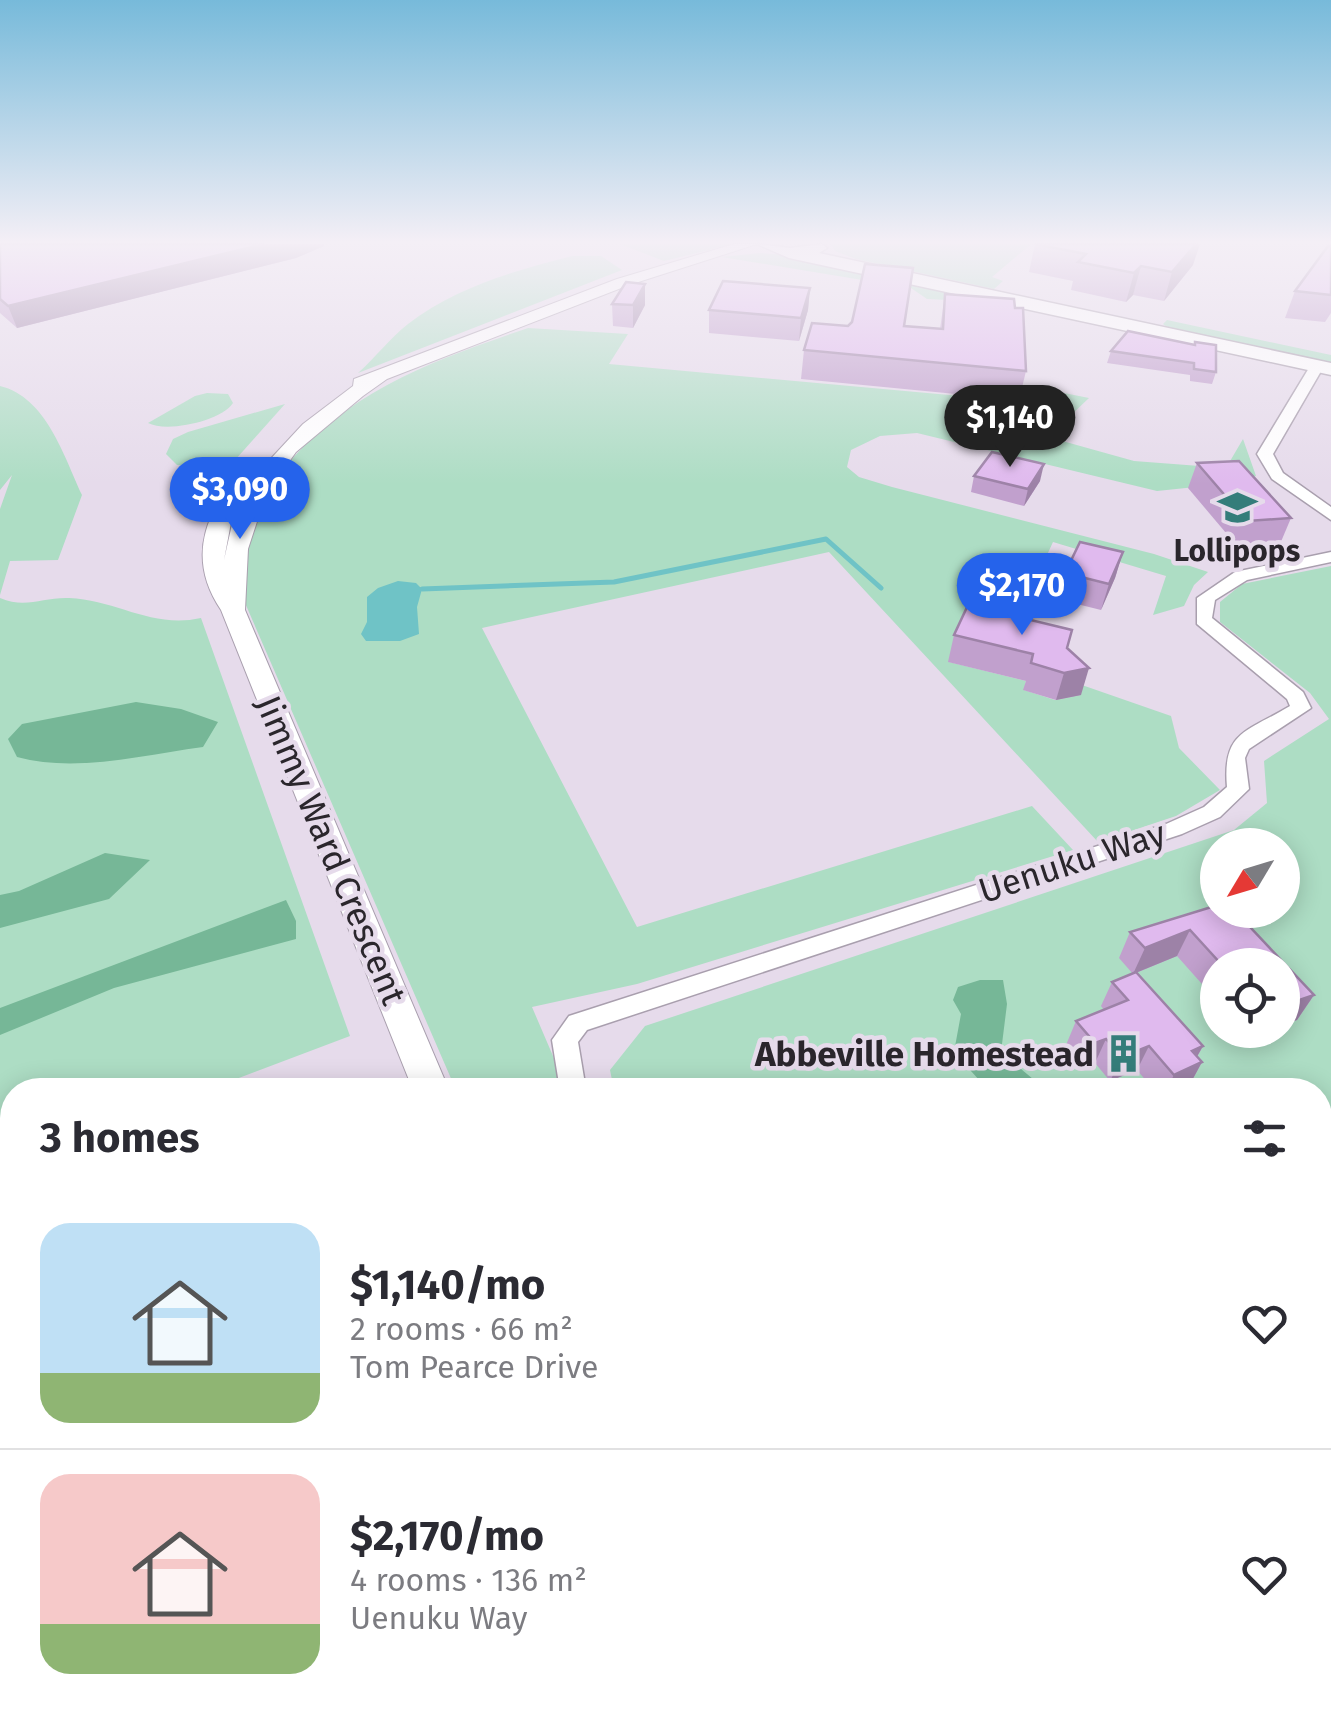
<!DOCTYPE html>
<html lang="en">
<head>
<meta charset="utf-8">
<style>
  :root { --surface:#fff; --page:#f2f2f3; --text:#2b2b33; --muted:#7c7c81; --line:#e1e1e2; --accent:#2563eb }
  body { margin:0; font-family:"Fira Sans",sans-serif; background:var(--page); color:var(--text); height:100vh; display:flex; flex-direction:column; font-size:38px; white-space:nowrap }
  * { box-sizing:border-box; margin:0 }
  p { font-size:32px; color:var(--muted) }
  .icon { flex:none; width:55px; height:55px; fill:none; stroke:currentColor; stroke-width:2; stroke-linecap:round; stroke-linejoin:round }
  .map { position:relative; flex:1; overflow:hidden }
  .drawer { position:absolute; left:0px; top:1078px; width:1332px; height:642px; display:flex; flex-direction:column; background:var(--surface); border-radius:40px 40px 0 0; box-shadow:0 5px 25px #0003 }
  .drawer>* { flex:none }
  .needle { width:65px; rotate:232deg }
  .controls { position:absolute; left:1200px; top:828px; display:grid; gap:20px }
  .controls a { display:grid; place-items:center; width:100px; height:100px; border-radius:50%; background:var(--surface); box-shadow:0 5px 25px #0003; font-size:50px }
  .price { position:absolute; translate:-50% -85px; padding:0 22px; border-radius:35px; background:var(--accent); color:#fff; font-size:32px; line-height:65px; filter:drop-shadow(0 2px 5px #0008) }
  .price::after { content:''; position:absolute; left:50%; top:60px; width:30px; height:22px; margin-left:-15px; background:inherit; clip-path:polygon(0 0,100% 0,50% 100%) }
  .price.on { background:#222; color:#fff }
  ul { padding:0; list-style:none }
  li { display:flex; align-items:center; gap:30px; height:250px; padding:0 40px }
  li+li { border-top:2px solid var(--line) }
  li span { display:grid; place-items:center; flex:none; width:280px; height:200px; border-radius:30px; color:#555 }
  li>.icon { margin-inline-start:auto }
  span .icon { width:120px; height:120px; fill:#fffc; stroke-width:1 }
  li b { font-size:42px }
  h2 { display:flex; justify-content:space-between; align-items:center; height:120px; padding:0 40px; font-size:42px }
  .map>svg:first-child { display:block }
  .green { fill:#adddc4; fill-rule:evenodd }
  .forest { fill:#76b797 }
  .water { fill:#6fc3c6 }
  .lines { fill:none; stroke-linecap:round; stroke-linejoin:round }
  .stream { stroke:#6fc3c6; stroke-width:5 }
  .street-casing { stroke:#a99fae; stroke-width:3 }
  .secondary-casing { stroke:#a99fae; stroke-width:2 }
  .primary-casing { stroke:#a99fae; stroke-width:3 }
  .street { fill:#fff; fill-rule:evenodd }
  .secondary { fill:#fff; fill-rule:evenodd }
  .primary { fill:#fff; fill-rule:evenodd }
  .wall { fill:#c1a0cd }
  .shaded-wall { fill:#9d82a7 }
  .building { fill:#e0baee; stroke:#9d82a7; stroke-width:2.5 }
  .labels { text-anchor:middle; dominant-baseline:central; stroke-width:9; stroke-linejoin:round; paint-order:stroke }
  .far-poi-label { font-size:30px; font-weight:bold; fill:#2a262c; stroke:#e6dbeb }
  .street-label { font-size:35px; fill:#2a262c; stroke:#e6dbeb }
  .poi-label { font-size:35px; font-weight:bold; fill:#2a262c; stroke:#e6dbeb; text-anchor:end }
</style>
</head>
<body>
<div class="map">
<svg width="1331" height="1718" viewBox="0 0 1331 1718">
  <rect width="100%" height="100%" fill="#e6dbeb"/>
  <!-- green -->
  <g class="green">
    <polygon points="620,244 733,244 664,261"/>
    <polygon points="831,244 1031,244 992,277 1003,281 994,289 856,259 835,251"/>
    <polygon points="760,253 803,256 1019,307 1016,311 969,301 927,299 911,288 722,257"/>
    <path d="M572 256H601L622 270 358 373C375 358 390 338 408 324 456 287 514 271 572 256Z"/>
    <polygon points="1167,320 1331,355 1331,364 1168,328 1163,324"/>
    <path d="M528 328 628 334 609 364 1058 405 1059 392 1089 398 1048 437 1134 461 1226 468 1243 439 1256 476 1234 483 1157 491 917 433 880 436 851 450 847 467 859 477 892 487 1154 554 1208 572 1194 585 1184 606 1153 615 1166 576 1053 542 1023 607 995 602 980 636 949 662 1026 681 1024 690 1055 700 1070 697 1079 684 1171 716 1179 748 1220 790 1176 816 1098 842 829 552 482 628 637 927 1032 806 1073 850 637 984 532 1007 559 1070 562 1090H456L242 596C243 576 242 553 246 534 251 510 269 486 284 468 349 390 434 360 528 328Z"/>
    <path d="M0 386C46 397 64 456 82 495L58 560 10 561 0 595V509L12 475 0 490Z"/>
    <path d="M207 393 228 394 233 403C221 421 167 433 148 423L195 396Z"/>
    <polygon points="285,404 227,469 177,465 166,454 173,439 188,432"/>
    <path d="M1331 566V1718H771L768 1708H1320V1090H614L610 1070 645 1026 1234 830 1267 803 1264 761 1329 719 1310 693 1220 622V602L1242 584ZM1218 845H1282V910H1218ZM1218 965H1282V1030H1218Z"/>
    <path d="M0 598C26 609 43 597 69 598 117 600 152 629 201 618L350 1036 207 1090H12V1163L0 1168Z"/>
  </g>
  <!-- forest -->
  <g class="forest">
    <path d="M136 702 181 709 218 722 203 747C143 755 76 773 17 757L8 739 22 724Z"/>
    <polygon points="105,853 150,860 109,899 0,928 0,895 19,891"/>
    <polygon points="286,900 296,921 296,939 114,988 0,1035 0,1008"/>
    <polygon points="980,980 1003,980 1007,1004 1001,1052 1046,1090 988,1090 954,1052 961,1014 953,1000 958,987"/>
  </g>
  <!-- water -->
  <polygon class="water" points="398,581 416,583 422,589 417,607 419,634 400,641 366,641 361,634 367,622 367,597 378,588"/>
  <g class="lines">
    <!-- stream -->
    <polyline class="stream" points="422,589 614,582 826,539 881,588"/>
    <defs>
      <g id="street">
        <polygon points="1312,363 1324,366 1273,454 1283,473 1331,507 1331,520 1272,479 1257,454"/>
        <path d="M1331 552V562L1247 580 1215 600 1212 618 1303 692 1311 708 1249 749 1245 758 1249 789 1220 817 1182 834 587 1030 578 1042 586 1090H560L552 1040 569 1016 1166 824 1204 807 1227 787C1222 731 1247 732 1290 706L1287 699 1197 624V598L1235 572Z"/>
      </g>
      <g id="secondary">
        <path d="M734 244H757L629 285 387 379 363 396 296 452 266 494 248 549 245 610 449 1090H413L221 610C184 555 208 508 247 462L254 460 264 466 303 424 353 386 354 379 617 279ZM259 474 233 520 224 560 232 517Z"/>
        <polygon points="642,1708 692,1708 697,1718 645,1718"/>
      </g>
      <polygon id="primary" points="757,244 790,248 822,244 827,248 819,253 1331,363 1331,375 789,258"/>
    </defs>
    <!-- street casing -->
    <use href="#street" class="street-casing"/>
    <!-- secondary casing -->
    <use href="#secondary" class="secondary-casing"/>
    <!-- primary casing -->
    <use href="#primary" class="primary-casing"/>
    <!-- street -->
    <use href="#street" class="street"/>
    <!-- secondary -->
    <use href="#secondary" class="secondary"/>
    <!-- primary -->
    <use href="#primary" class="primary"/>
  </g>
  <!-- wall -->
  <g class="wall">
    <polygon points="0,244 324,246 296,258 17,328 0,313"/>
    <polygon points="1035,244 1193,265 1164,301 1133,295 1126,302 1071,290 1073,281 1029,272"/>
    <polygon points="1331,246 1331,313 1325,322 1285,318 1295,291"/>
    <polygon points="645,284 645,305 633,328 613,326 612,304"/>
    <polygon points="810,288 808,310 799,341 709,333 709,310"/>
    <polygon points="945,294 1015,308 1026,371 1019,400 801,379 804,350 848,326 905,326 940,329"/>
    <polygon points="1128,331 1216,372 1212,384 1190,381 1190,375 1107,363 1111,351"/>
    <polygon points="1197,463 1291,518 1280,544 1237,546 1188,488"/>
    <polygon points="974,476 1040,481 1024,506 971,492"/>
    <polygon points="1123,552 1115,578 1101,610 1057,599 1065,573"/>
    <polygon points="954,635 1067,648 1081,695 1056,700 1023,690 1026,681 948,662"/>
    <polygon points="1218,905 1218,910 1234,910 1314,995 1297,1020 1282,1025 1282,965 1218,965 1218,1002 1177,956 1136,973 1203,1046 1197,1057 1202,1062 1189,1086 1180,1090 1154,1090 1137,1070 1110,1081 1095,1063 1084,1067 1066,1045 1076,1021 1104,1010 1101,1006 1112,982 1133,974 1119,958 1130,932"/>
    <polygon points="1320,1158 1331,1163 1331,1237 1320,1232"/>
  </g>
  <!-- shaded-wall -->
  <g class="shaded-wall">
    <polygon points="264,244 324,244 324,246 296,258 17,328 8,306"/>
    <polygon points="1196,244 1200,244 1193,265 1164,301 1172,272"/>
    <polygon points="1141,266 1133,295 1126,302 1134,273"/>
    <polygon points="645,284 645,305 633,328 633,305"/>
    <polygon points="810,288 808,310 799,341 801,318"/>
    <polygon points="1044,464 1040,481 1024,506 1028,489"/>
    <polygon points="1123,552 1115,578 1101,610 1109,584"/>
    <polygon points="1089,668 1081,695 1056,700 1064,673"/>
    <polygon points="1190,930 1177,956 1133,974 1145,948"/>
    <polygon points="1314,995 1297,1020 1282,1025 1282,1006"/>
    <polygon points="1106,1039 1095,1063 1084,1067 1095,1043"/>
    <polygon points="1149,1046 1137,1070 1110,1081 1122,1057"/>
    <polygon points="1203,1046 1191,1067 1202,1062 1189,1086 1180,1090 1166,1090 1174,1075 1192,1051"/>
  </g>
  <!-- building -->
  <g class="building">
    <polygon points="0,244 264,244 8,306 0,299"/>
    <polygon points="1035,244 1196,244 1172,272 1141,266 1134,273 1078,262 1086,254"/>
    <polygon points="1328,246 1331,246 1331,295 1295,291"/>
    <polygon points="865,264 913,268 904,326 943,329 945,294 1014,299 1015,308 1023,308 1026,371 804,350 812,323 848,326 852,322"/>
    <polygon points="723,281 810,288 801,318 709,310"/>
    <polygon points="626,282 645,284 633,305 612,304"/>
    <polygon points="1128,331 1195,345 1195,342 1216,345 1216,372 1194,369 1194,363 1111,351"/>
    <polygon points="992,452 1044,464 1028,489 974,476"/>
    <polygon points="1239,461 1291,518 1247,521 1197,463"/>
    <polygon points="1080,542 1123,552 1109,584 1065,573"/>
    <polygon points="968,605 1072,630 1067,648 1089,668 1064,673 1031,663 1033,654 954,635"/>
    <polygon points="1218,905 1218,910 1234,910 1314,995 1282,1006 1282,965 1222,965 1190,930 1145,948 1130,932"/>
    <polygon points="1136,972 1203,1046 1192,1051 1202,1062 1174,1075 1149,1046 1122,1057 1106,1039 1095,1043 1076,1021 1128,1000 1112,982"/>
    <polygon points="1320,1158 1331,1163 1331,1198 1321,1194 1323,1180 1320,1178"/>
    <polygon points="447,1708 567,1708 569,1718 448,1718"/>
  </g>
  <!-- sky -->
  <linearGradient id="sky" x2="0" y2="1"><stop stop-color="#77bada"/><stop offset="0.5" stop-color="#f4eff6"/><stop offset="1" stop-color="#f4eff6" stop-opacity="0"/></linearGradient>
  <rect width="1331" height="484" fill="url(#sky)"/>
  <!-- icons -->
  <defs>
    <symbol id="school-bare" viewBox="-9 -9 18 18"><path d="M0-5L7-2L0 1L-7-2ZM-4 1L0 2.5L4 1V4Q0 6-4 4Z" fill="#347d7a" stroke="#e6dbeb" stroke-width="2.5" paint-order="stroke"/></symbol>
    <symbol id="building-bare" viewBox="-9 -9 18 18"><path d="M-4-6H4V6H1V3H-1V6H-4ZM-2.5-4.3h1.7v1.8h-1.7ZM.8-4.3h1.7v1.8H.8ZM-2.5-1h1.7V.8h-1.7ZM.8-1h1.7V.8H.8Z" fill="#347d7a" stroke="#e6dbeb" stroke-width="2.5" paint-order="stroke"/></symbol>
  </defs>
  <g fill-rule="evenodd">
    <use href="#school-bare" x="1210" y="480" width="55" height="55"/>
    <use href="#building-bare" x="1096" y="1026" width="55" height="55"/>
  </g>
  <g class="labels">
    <!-- far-poi labels -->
    <g class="far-poi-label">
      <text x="1237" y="551">Lollipops</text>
    </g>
    <!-- street labels -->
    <g class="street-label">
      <text transform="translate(331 850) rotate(67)">Jimmy Ward Crescent</text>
      <text transform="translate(1072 862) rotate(-18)">Uenuku Way</text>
    </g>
    <!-- poi labels -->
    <g class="poi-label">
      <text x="1094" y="1054">Abbeville Homestead</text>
    </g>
  </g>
</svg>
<div class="controls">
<a><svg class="needle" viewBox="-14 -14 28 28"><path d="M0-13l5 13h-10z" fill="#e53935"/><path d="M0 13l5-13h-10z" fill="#7c7c81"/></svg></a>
<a><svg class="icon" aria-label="locate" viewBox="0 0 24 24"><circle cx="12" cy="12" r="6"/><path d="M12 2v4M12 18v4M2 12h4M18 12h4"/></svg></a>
</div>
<b class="price on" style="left:1010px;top:470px">$1,140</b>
<b class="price" style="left:240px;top:542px">$3,090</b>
<b class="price" style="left:1022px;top:638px">$2,170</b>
<section class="drawer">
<h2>3 homes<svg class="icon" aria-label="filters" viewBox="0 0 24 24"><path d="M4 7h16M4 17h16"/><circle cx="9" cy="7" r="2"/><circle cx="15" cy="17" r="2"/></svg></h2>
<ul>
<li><span style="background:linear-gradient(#bfe0f5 75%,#8fb573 0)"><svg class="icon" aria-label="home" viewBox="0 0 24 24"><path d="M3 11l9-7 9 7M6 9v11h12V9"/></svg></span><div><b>$1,140/mo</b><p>2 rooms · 66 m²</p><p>Tom Pearce Drive</p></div><svg class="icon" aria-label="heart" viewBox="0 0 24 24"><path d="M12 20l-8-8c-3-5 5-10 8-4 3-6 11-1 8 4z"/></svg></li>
<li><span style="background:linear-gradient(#f6c9c9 75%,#8fb573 0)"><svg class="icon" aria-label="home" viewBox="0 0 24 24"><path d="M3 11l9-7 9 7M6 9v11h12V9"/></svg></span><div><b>$2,170/mo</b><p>4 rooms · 136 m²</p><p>Uenuku Way</p></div><svg class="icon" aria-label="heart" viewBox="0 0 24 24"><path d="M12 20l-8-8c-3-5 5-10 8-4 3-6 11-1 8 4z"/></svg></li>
</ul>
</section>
</div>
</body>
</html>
